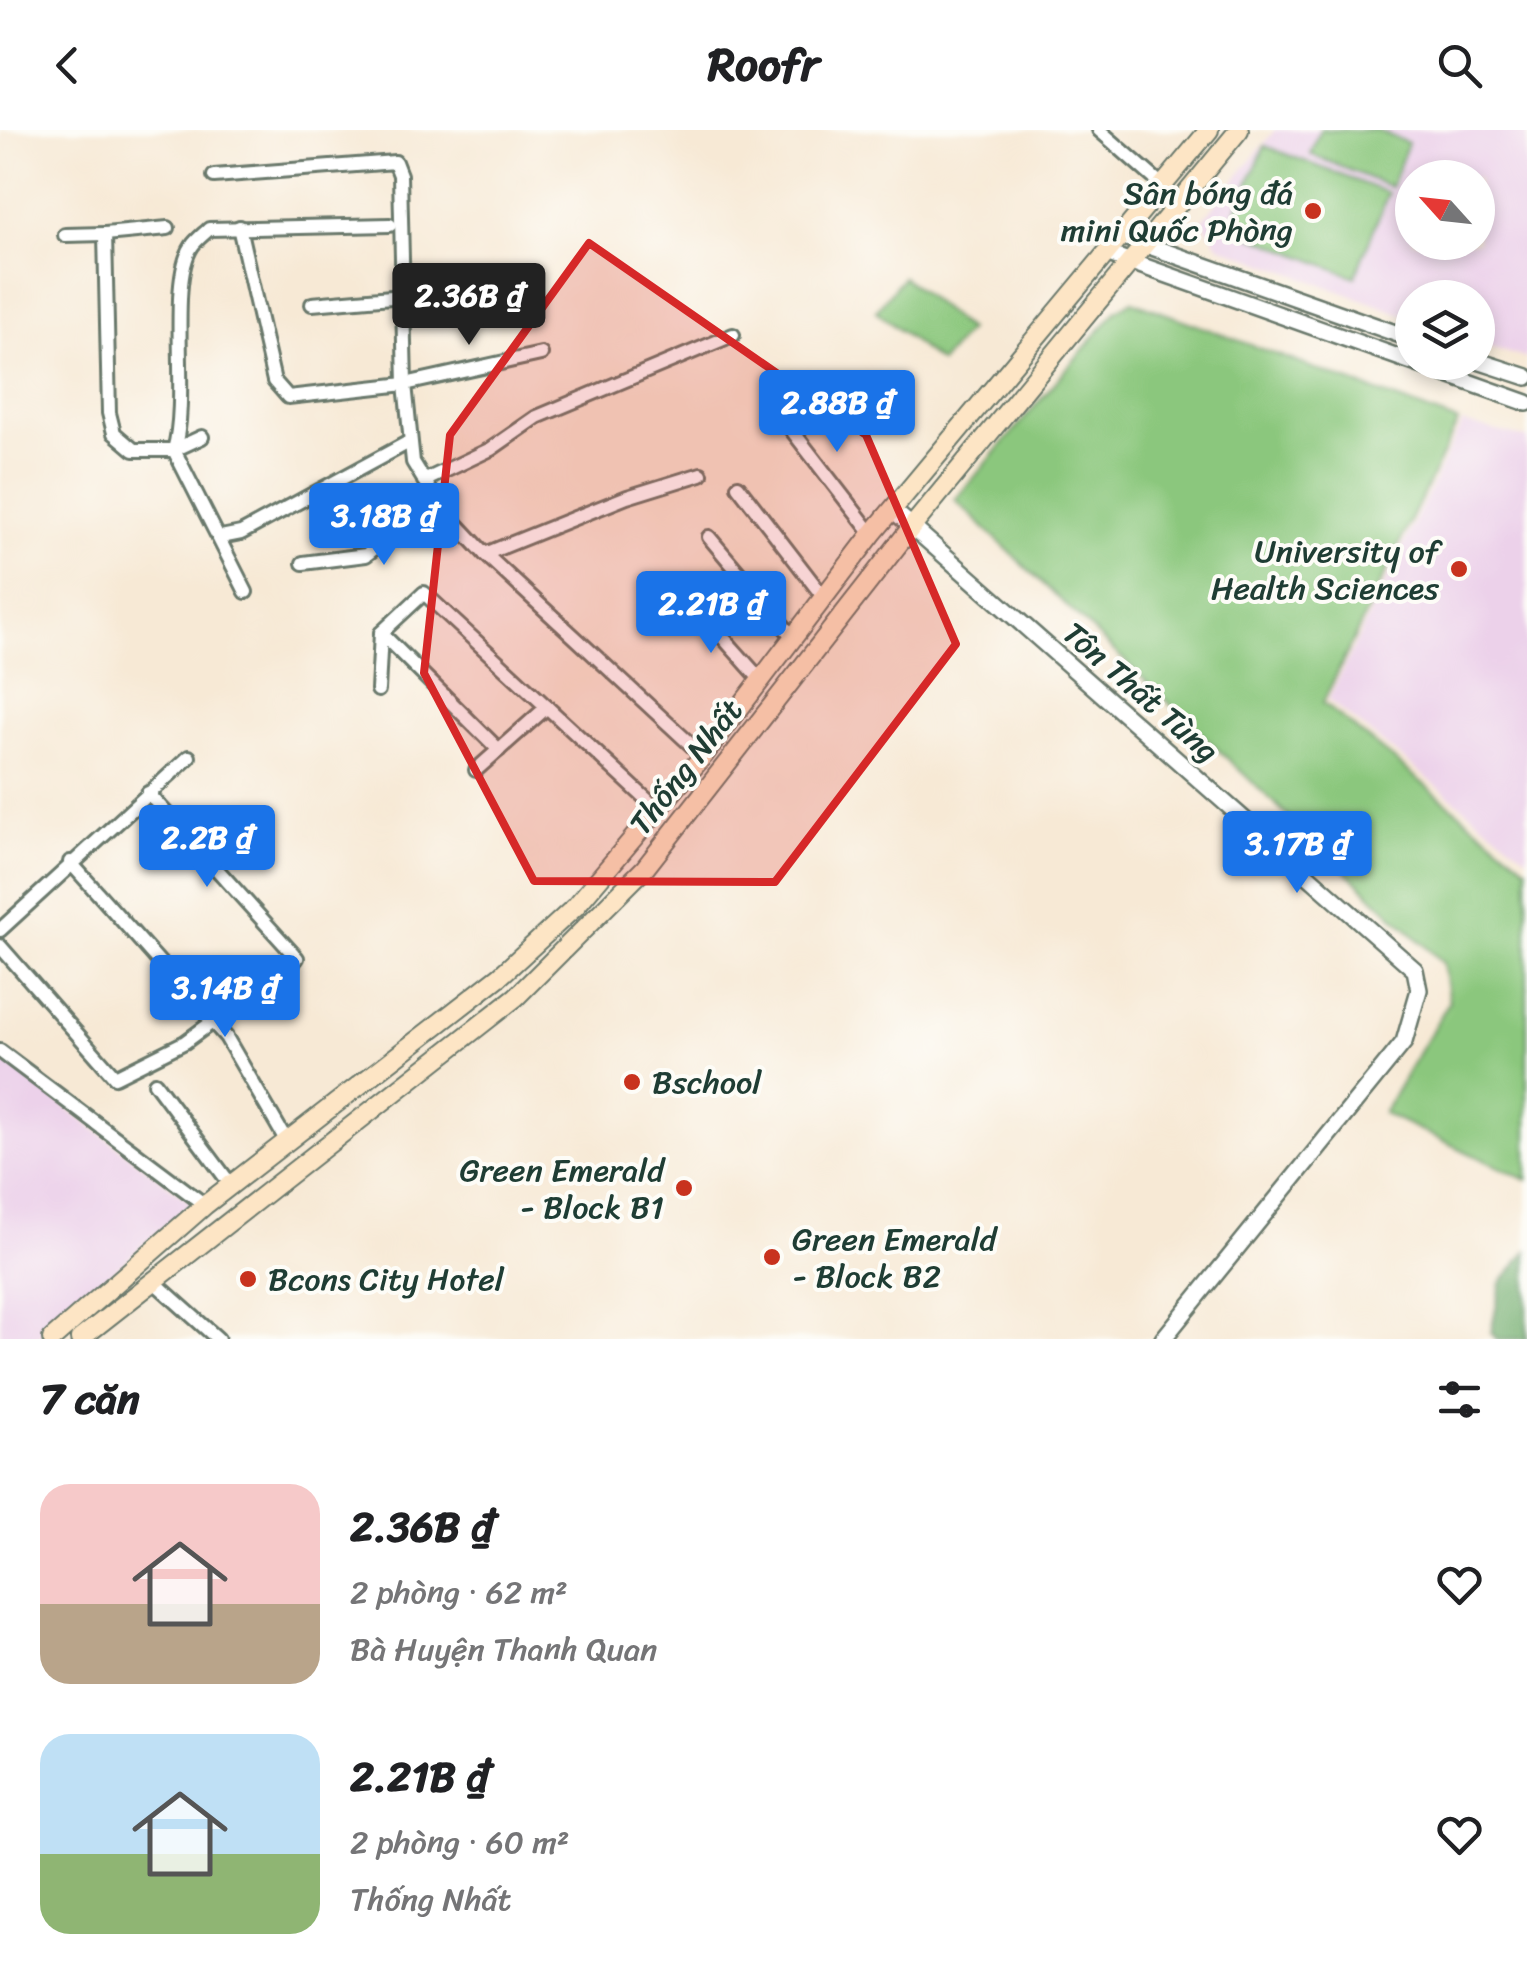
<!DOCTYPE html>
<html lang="vi">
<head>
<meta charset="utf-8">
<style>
  :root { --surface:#fff; --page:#f2f2f2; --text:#202124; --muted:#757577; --accent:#1a73e8 }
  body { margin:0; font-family:Sriracha,sans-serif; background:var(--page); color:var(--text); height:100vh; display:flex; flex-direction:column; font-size:38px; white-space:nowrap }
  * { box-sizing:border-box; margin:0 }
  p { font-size:32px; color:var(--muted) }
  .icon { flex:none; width:55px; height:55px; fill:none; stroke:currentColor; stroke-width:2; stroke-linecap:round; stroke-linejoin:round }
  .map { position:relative; height:1209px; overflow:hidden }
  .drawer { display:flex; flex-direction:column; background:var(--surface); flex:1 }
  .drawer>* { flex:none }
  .needle { width:65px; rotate:297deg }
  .buttons { position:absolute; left:1395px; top:30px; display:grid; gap:20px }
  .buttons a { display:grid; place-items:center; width:100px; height:100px; border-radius:50%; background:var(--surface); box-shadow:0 5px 15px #0003; font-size:50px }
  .price { position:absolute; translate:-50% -85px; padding:0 22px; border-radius:10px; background:var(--accent); color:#fff; font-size:32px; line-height:65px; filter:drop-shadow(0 2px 5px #0008) }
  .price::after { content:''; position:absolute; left:50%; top:60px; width:30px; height:22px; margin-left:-15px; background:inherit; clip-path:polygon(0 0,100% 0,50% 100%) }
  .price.selected { background:#222; color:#fff }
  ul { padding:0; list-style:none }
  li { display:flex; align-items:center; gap:30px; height:250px; padding:0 40px }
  li span { display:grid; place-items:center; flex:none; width:280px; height:200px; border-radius:30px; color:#555 }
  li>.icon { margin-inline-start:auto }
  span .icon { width:120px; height:120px; fill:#fffc; stroke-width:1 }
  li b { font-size:42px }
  h2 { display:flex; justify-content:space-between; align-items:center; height:120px; padding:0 40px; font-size:42px }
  header { display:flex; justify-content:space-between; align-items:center; height:130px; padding:0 40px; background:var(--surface); font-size:45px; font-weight:800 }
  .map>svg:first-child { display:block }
  .built { fill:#ecd1ea; fill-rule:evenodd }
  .green { fill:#8bc77d; stroke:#558258; stroke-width:2.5 }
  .forest { fill:#70ac6c; stroke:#487450; stroke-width:2.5 }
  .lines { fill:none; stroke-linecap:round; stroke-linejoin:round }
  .minor-casing { stroke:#6b796c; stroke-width:18 }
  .tertiary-casing { stroke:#6b796c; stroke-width:20 }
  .secondary-casing { stroke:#6b796c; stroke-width:22 }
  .minor { stroke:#fff; stroke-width:12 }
  .tertiary { stroke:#fff; stroke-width:15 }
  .secondary { stroke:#fde5c5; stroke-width:18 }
  .marked { fill:#d62828; fill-opacity:0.2; stroke:#d62828; stroke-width:8; stroke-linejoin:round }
  .poi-dot { fill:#c8321e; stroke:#fdfcf7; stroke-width:4 }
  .labels { text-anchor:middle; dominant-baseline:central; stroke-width:8; stroke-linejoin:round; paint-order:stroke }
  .poi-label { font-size:32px; fill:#1f3d34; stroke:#fdfcf7; text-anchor:end }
  .street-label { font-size:32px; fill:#1f3d34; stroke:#fdfcf7 }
</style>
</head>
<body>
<header><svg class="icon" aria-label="back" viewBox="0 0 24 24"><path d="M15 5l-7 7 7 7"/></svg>Roofr<svg class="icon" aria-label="search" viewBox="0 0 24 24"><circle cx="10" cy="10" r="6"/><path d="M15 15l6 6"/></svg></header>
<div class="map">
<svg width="1527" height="1209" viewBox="0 0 1527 1209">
  <rect width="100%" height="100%" fill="#fdfcf7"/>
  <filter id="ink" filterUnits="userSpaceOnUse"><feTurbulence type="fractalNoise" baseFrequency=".01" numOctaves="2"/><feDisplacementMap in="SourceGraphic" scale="20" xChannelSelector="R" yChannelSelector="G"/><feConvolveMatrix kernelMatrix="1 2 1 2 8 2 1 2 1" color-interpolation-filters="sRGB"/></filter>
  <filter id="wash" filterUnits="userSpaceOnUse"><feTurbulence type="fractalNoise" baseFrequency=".0048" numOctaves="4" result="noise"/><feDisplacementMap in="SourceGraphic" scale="40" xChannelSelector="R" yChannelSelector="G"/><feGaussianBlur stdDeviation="2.25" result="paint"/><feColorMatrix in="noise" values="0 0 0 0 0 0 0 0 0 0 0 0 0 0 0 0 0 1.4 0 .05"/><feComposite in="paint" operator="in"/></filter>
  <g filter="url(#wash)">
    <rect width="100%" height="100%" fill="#f7e9d5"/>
    <!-- built -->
    <g class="built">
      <path d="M1275 0H1527V229L1478 213V168H1412V188L1219 116 1202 91ZM1412 48H1478V112H1412Z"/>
      <polygon points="1462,293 1527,308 1527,727 1328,570"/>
      <polygon points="0,927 192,1073 35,1209 5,1209 0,1205"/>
    </g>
    <!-- green -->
    <g class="green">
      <polygon points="1320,0 1376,0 1408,13 1391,57 1310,24"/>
      <polygon points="1265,16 1388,63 1355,147 1229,97"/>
      <polygon points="903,147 968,200 940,233 876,181"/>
      <polygon points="1132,171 1458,292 1323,573 1527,737 1527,1050 1383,983 1449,872 1443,833 955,370 1116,181"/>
    </g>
    <!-- forest -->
    <polygon class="forest" points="1527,1121 1527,1209 1497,1209 1491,1203 1501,1153"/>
  </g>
  <g filter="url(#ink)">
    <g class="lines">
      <defs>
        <g id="minor">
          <polyline points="1099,0 1162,55"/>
          <polyline points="214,46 395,32 400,45 405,254 413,332 440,376 485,424 703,626"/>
          <polyline points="239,97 274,251 288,267 405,254 541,224"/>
          <polyline points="168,98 105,104 109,283 114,303 134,320 174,320 202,307"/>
          <polyline points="65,105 105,104"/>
          <polyline points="312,174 403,166"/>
          <polyline points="770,272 872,404"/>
          <path d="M174 320C190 267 167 153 192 116 196 110 204 104 209 99L390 95"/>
          <polyline points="174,320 246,462"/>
          <polyline points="424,351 491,319 537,287 733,205"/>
          <polyline points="738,356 822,465"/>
          <polyline points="221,407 241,403 409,312"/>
          <polyline points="709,407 792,506"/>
          <polyline points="485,424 627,367 701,344"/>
          <polyline points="303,433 366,425 436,370"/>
          <polyline points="693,474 760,549"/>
          <polyline points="381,503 499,620"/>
          <polyline points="378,560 381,503 424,463 658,680"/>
          <polyline points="476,640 547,577"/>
          <polyline points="70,732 226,907 286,1010"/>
          <polyline points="0,800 189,627"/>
          <polyline points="0,816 115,947 185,912 293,833 297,828 148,663"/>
          <polyline points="0,921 205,1075"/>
          <polyline points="155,953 231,1055"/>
          <polyline points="152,1150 218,1209"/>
        </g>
        <g id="tertiary">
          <polyline points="1121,106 1412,209"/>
          <polyline points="1106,123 1527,273"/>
          <polyline points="1478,231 1527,247"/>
          <polyline points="893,380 1415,840 1419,860 1404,912 1163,1209"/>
        </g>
        <g id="secondary">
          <polyline points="52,1209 205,1075 500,846 575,777 703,626 872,404 1209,0"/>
          <polyline points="80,1209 516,867 645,738 911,398 1239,0"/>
        </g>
      </defs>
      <!-- minor casing -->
      <use href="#minor" class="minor-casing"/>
      <!-- tertiary casing -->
      <use href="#tertiary" class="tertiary-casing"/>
      <!-- secondary casing -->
      <use href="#secondary" class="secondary-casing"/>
      <!-- minor -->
      <use href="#minor" class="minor"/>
      <!-- tertiary -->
      <use href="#tertiary" class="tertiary"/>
      <!-- secondary -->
      <use href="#secondary" class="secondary"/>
    </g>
  </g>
  <!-- marked area -->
  <path class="marked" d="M589 113 866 305 956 514 775 752 534 751 424 543 450 305Z"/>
  <!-- markers -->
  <g class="poi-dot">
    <circle cx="1313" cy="81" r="10"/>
    <circle cx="1459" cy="439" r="10"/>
    <circle cx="632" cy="952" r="10"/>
    <circle cx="684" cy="1058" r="10"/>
    <circle cx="772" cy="1127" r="10"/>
    <circle cx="248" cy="1149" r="10"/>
  </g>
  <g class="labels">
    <!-- poi labels -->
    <g class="poi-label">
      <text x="1293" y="63">Sân bóng đá<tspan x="1293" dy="37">mini Quốc Phòng</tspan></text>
      <text x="1439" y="421">University of<tspan x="1439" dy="37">Health Sciences</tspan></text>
      <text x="652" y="952" text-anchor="start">Bschool</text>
      <text x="664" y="1040">Green Emerald<tspan x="664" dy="37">- Block B1</tspan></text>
      <text x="792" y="1109" text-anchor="start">Green Emerald<tspan x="792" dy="37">- Block B2</tspan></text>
      <text x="268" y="1149" text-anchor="start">Bcons City Hotel</text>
    </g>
    <!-- street labels -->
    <g class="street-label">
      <text transform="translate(1141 562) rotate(41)">Tôn Thất Tùng</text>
      <text transform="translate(686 637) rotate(-52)">Thống Nhất</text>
    </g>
  </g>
</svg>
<div class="buttons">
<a><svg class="needle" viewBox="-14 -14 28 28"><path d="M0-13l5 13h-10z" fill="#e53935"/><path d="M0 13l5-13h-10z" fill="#757577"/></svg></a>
<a><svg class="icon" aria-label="layers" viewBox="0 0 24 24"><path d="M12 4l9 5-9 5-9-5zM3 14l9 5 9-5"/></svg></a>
</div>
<b class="price selected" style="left:469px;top:218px">2.36B ₫</b>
<b class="price" style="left:837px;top:325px">2.88B ₫</b>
<b class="price" style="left:384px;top:438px">3.18B ₫</b>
<b class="price" style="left:711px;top:526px">2.21B ₫</b>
<b class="price" style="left:207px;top:760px">2.2B ₫</b>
<b class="price" style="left:1297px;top:766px">3.17B ₫</b>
<b class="price" style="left:225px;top:910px">3.14B ₫</b>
</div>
<section class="drawer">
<h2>7 căn<svg class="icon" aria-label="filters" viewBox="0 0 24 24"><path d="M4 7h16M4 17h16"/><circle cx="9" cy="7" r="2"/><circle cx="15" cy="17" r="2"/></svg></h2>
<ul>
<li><span style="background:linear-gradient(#f6c9c9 60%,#b9a48a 0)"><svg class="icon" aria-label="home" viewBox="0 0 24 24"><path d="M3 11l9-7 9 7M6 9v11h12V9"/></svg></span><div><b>2.36B ₫</b><p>2 phòng · 62 m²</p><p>Bà Huyện Thanh Quan</p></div><svg class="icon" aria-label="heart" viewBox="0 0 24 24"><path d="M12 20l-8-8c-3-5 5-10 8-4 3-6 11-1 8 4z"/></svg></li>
<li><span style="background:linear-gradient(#bfe0f5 60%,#8fb573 0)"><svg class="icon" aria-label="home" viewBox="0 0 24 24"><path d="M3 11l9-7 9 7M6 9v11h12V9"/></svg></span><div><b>2.21B ₫</b><p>2 phòng · 60 m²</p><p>Thống Nhất</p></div><svg class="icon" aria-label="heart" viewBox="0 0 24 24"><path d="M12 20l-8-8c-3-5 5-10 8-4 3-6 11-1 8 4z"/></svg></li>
</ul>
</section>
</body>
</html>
